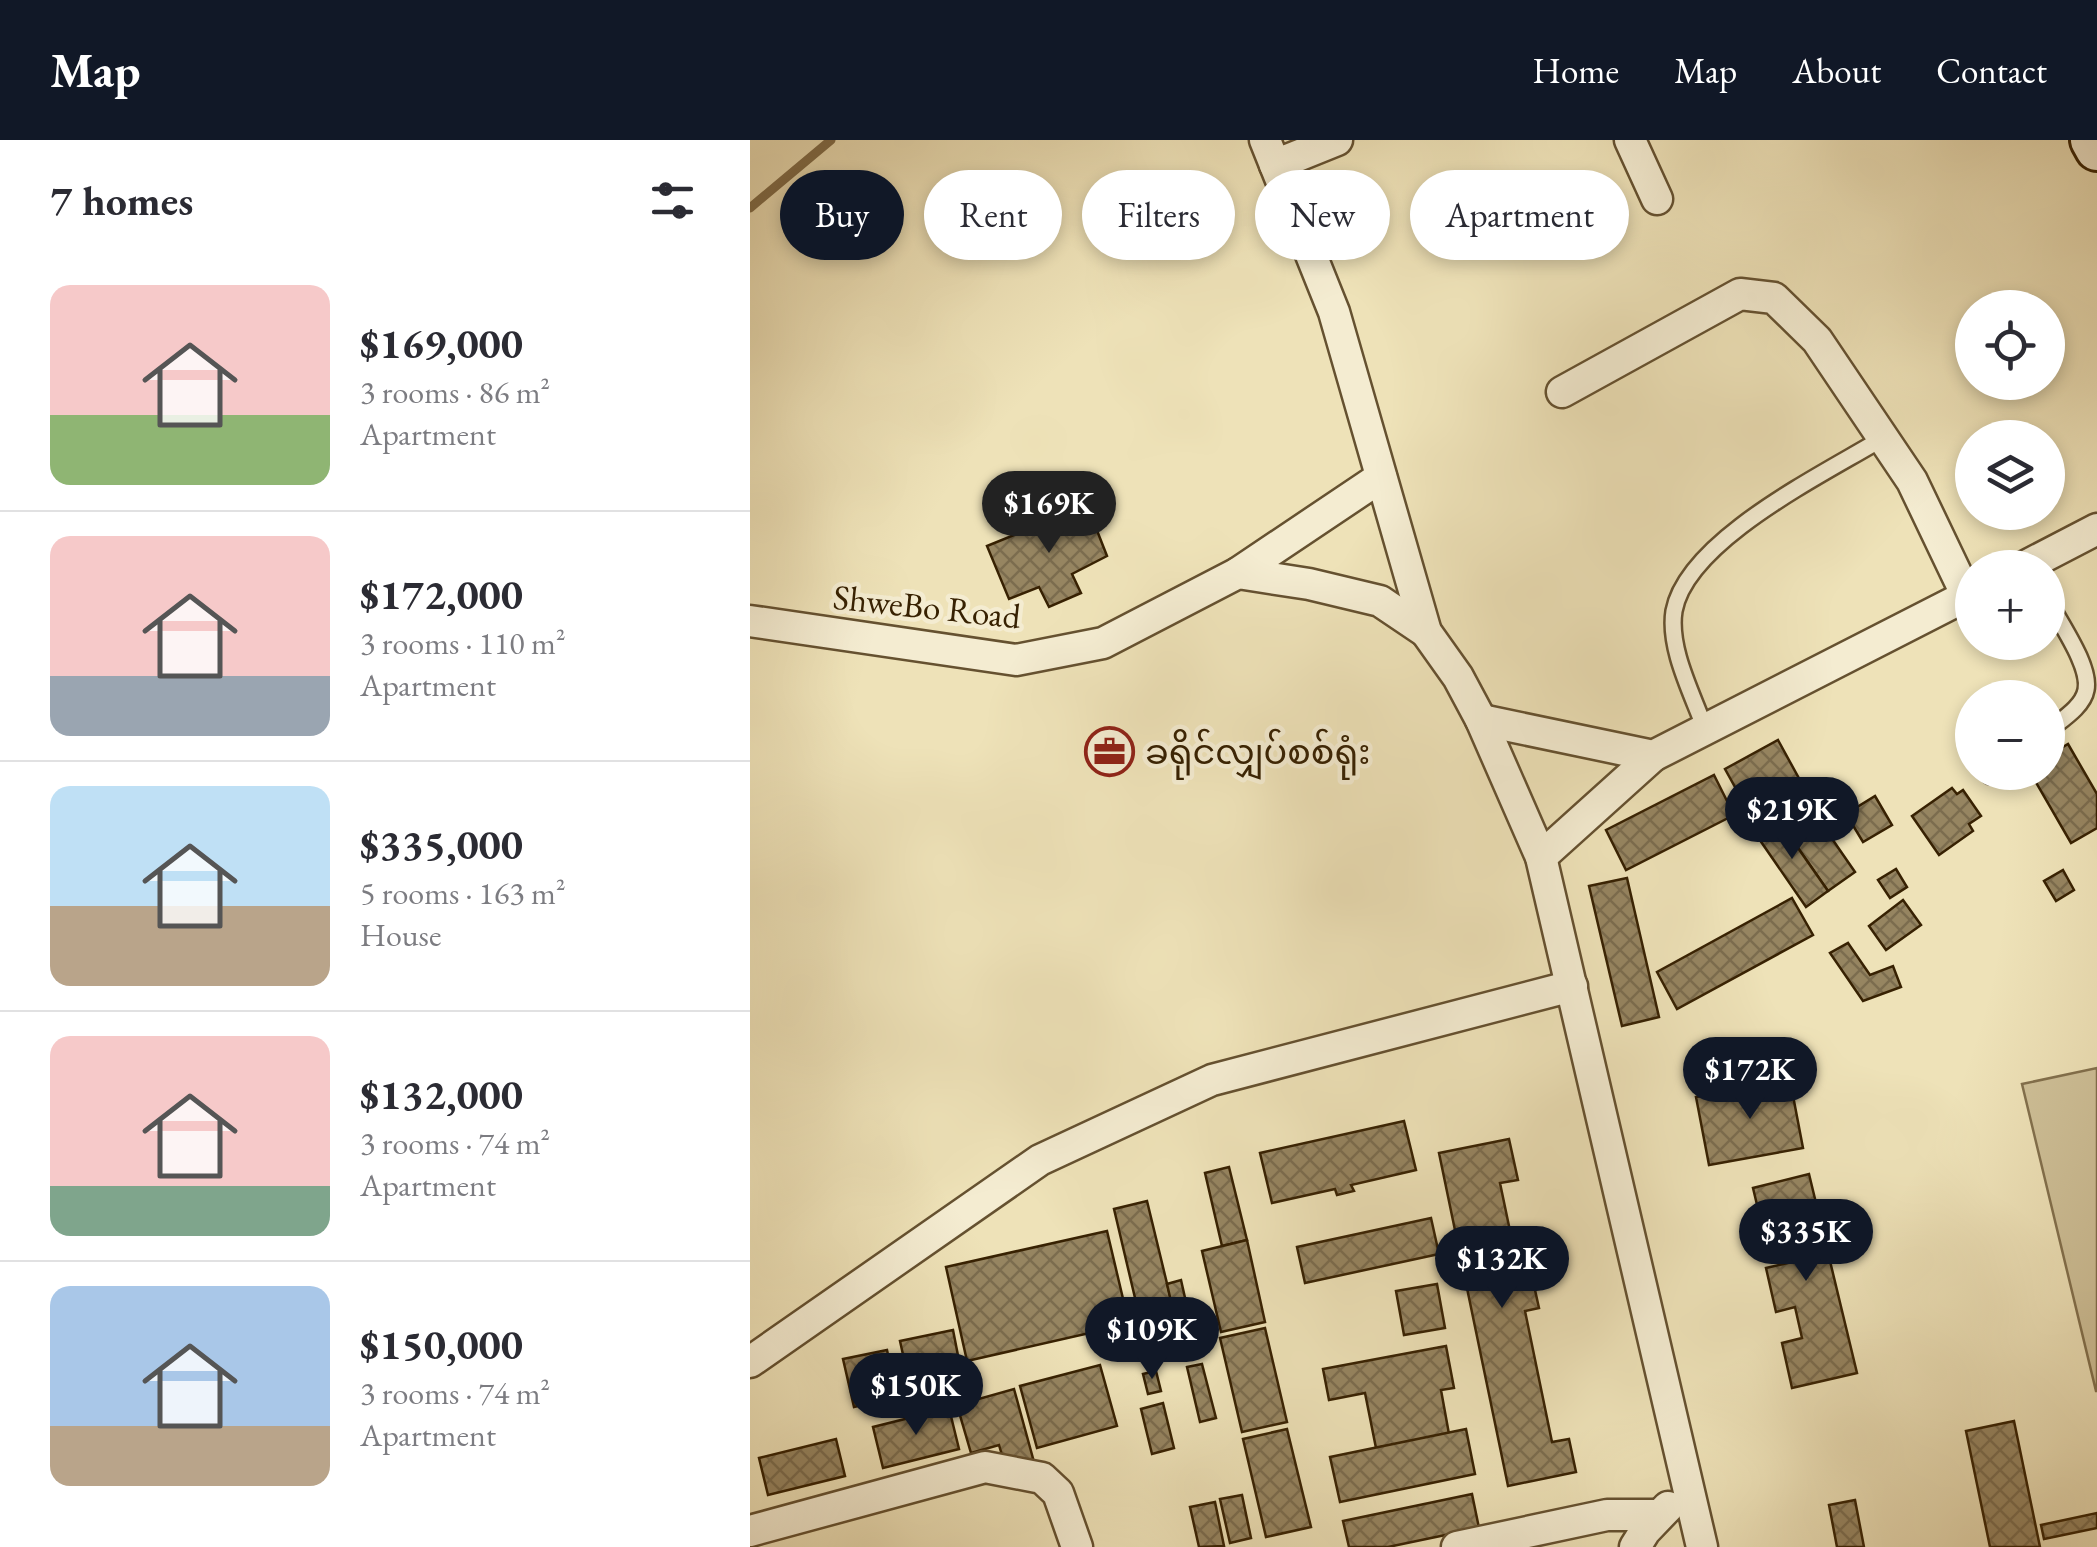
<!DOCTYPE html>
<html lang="en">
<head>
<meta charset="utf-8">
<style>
  :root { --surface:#fff; --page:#f7f7f7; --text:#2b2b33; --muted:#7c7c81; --line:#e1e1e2; --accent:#111827 }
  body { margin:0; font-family:"EB Garamond","Noto Sans Myanmar",serif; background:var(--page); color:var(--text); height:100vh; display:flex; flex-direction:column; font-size:38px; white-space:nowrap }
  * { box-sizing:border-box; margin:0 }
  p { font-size:32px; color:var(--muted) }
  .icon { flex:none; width:55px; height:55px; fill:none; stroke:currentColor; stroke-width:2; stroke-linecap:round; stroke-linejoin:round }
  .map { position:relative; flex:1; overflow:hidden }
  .side { display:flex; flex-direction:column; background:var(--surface); width:750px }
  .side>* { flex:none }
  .guide { position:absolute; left:30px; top:30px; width:950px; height:90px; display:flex; gap:20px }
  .fabs { position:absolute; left:1205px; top:150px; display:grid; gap:20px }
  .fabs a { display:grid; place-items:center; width:110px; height:110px; border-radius:50%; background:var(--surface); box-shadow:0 5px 15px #0003; font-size:50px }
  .price { position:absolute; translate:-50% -85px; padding:0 22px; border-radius:35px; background:var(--accent); color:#fff; font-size:32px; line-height:65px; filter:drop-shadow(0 2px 5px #0008) }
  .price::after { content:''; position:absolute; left:50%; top:60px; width:30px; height:22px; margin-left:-15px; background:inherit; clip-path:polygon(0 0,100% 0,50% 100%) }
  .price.on { background:#222; color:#fff }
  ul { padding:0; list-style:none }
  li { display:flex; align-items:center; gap:30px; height:250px; padding:0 50px }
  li+li { border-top:2px solid var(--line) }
  li span { display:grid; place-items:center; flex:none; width:280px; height:200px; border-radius:20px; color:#555 }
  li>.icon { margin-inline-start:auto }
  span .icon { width:120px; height:120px; fill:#fffc; stroke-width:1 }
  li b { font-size:42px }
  h2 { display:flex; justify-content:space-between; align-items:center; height:120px; padding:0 50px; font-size:42px }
  .tag { padding:0 35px; border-radius:45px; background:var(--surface); box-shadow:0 5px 15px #0003; font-size:35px; line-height:90px }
  .tag.on { background:var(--accent); color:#fff }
  header { display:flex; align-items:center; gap:60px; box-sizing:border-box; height:140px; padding:0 50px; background:var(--accent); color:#fff }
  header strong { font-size:48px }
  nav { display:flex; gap:55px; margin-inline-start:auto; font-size:35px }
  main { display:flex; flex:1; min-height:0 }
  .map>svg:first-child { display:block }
  .garden { fill:#cfc199; stroke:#83714e; stroke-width:2.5 }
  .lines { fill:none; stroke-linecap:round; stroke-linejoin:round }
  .stream { stroke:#806d4a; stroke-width:9 }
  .building { fill:url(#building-cross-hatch); stroke:#372102; stroke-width:2.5 }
  .lane-casing { stroke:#655130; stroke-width:20 }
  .street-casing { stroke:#655130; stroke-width:35 }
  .secondary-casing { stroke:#372102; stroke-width:48 }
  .lane { stroke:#f4ecd1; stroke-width:15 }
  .street { stroke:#f4ecd1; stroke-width:30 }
  .secondary { stroke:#f4ecd1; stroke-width:42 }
  .labels { text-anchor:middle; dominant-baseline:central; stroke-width:9; stroke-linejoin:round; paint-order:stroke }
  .street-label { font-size:35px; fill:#372102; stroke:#f4ecd1 }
  .poi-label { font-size:35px; fill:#372102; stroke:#f4ecd1; text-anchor:start }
</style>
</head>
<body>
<header>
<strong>Map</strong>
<nav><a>Home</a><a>Map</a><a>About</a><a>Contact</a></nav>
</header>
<main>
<section class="side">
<h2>7 homes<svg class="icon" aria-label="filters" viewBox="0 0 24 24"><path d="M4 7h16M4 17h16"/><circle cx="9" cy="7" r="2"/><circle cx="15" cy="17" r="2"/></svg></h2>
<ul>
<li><span style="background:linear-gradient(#f6c9c9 65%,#8fb573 0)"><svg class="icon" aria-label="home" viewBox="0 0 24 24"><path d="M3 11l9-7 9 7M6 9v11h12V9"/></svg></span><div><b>$169,000</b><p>3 rooms · 86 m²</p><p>Apartment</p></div></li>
<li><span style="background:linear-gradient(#f6c9c9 70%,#9aa5b1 0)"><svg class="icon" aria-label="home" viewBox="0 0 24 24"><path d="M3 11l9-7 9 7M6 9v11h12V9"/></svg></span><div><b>$172,000</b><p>3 rooms · 110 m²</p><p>Apartment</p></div></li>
<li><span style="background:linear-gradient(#bfe0f5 60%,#b9a48a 0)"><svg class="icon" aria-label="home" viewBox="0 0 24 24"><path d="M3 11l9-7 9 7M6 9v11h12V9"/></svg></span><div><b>$335,000</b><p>5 rooms · 163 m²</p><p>House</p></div></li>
<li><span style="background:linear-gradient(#f6c9c9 75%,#7fa58c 0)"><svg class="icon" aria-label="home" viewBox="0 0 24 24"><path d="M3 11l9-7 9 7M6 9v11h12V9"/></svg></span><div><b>$132,000</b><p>3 rooms · 74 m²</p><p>Apartment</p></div></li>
<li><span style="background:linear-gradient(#a9c7e8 70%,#b9a48a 0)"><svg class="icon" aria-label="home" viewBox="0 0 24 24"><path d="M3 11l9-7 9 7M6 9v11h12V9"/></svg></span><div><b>$150,000</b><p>3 rooms · 74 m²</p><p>Apartment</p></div></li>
</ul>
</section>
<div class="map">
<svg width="1347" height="1407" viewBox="0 0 1347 1407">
  <defs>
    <pattern id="building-cross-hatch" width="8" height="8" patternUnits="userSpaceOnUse" patternTransform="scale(2.5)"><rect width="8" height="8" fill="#968561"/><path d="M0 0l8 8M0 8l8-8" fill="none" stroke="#7b6c4e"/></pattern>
  </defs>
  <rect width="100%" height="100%" fill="#eee2b8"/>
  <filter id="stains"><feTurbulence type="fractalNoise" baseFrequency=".002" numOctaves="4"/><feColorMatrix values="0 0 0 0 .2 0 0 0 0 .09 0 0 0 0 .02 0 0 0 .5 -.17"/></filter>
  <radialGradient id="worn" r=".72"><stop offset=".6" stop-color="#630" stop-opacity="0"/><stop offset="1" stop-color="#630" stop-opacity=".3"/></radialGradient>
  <!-- garden -->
  <polygon class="garden" points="1347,928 1347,1251 1346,1251 1272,944"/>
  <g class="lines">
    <!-- stream -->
    <polyline class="stream" points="0,68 81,0"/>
  </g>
  <!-- building -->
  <g class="building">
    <polygon points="337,365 357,416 322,434 331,453 299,467 289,447 259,459 237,406"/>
    <polygon points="1028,600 1063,664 1043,674 1028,647 995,665 975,629"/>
    <polygon points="1318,604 1347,654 1347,688 1321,703 1280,632 1298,632 1298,616"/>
    <polygon points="964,635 984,675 876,730 856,690"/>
    <polygon points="1202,648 1207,654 1213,650 1231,676 1219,684 1223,691 1189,715 1162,676"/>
    <polygon points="1125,656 1142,685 1113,702 1096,674"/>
    <polygon points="1060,667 1105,732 1078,751 1032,685"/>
    <polygon points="1027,678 1078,751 1056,767 1005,693"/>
    <polygon points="1146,729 1157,747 1140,758 1128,740"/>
    <polygon points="1313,730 1324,750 1306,761 1294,741"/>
    <polygon points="877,738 909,877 872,886 839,746"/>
    <polygon points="1042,758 1063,795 927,869 907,832"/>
    <polygon points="1153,760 1171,785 1136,810 1119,786"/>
    <polygon points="1098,803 1120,835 1143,826 1151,847 1113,861 1080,813"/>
    <polygon points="1040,940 1053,1008 959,1025 946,957"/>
    <polygon points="654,981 666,1030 601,1045 604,1051 587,1055 585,1049 522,1063 510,1013"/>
    <polygon points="759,999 768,1040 750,1043 769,1134 781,1132 789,1168 775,1171 802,1302 819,1299 826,1332 758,1346 689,1013"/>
    <polygon points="479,1027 497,1100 472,1106 455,1033"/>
    <polygon points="1059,1034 1107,1233 1042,1248 1032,1203 1052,1198 1045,1167 1026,1172 1016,1128 1042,1122 1033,1086 1013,1090 1003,1048"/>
    <polygon points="397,1061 428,1189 394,1196 364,1069"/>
    <polygon points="681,1078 689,1114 555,1143 547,1107"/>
    <polygon points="357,1091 379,1184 217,1221 196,1127"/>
    <polygon points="497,1100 515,1182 471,1192 452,1111"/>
    <polygon points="431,1140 445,1202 431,1205 417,1144"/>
    <polygon points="687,1144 695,1188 654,1195 646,1151"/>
    <polygon points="515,1188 537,1282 492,1292 470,1198"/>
    <polygon points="203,1190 213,1241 161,1251 150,1201"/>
    <polygon points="696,1206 704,1248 691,1250 699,1294 626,1308 615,1253 579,1260 573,1229"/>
    <polygon points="137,1210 147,1257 104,1267 93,1219"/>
    <polygon points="452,1224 466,1278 450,1282 437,1227"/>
    <polygon points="350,1225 367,1286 287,1308 270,1246"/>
    <polygon points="406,1231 411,1251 398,1254 393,1234"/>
    <polygon points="264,1249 284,1322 256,1329 249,1305 221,1313 207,1265"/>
    <polygon points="413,1263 424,1308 402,1314 391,1269"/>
    <polygon points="199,1268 209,1309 133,1328 123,1287"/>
    <polygon points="1264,1281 1290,1407 1240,1407 1216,1291"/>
    <polygon points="537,1289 561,1387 516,1397 493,1299"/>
    <polygon points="716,1289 725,1334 590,1362 580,1317"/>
    <polygon points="86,1299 95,1336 18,1355 9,1318"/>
    <polygon points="722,1354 729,1388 638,1407 599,1407 593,1381"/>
    <polygon points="492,1355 501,1398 480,1403 470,1359"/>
    <polygon points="1105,1360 1114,1407 1087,1407 1079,1365"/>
    <polygon points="465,1362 474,1406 449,1407 440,1367"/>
    <polygon points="1347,1373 1347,1388 1294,1399 1291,1385"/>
  </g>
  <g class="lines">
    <defs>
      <g id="lane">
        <path d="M1298 460C1309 482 1341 526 1336 550 1333 567 1311 580 1298 591"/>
        <path d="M955 589C943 555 918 509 924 471 937 400 1074 334 1133 298"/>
        <polyline points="1240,636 1244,632"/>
      </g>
      <g id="street">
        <polyline points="515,0 584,172 676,492 708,537 731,580 791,717 952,1407"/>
        <polyline points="880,0 907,59"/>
        <polyline points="525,25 587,0"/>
        <polyline points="812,252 990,154 1024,158 1067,200 1162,341 1217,456"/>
        <polyline points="1272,428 1347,389"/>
        <polyline points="488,433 631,337"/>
        <polyline points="0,481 266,520 353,503 488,433 559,444 630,461 676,492"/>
        <polyline points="731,580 903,616 1222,453"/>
        <polyline points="791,717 903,616"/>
        <polyline points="0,1222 290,1020 462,940 822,846"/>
        <polyline points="0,1391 235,1327 292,1338 308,1353 327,1407"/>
        <polyline points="707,1407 857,1375 909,1375"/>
        <polyline points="885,1407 895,1391 918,1367"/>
      </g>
      <polyline id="secondary" points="1342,0 1347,9"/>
    </defs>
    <!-- lane casing -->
    <use href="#lane" class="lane-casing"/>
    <!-- street casing -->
    <use href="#street" class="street-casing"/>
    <!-- secondary casing -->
    <use href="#secondary" class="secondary-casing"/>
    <!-- lane -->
    <use href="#lane" class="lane"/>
    <!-- street -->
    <use href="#street" class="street"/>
    <!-- secondary -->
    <use href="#secondary" class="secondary"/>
  </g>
  <!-- icons -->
  <defs>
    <symbol id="office-ring" viewBox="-11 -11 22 22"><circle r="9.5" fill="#f4ecd1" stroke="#8f2418" stroke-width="1.5"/><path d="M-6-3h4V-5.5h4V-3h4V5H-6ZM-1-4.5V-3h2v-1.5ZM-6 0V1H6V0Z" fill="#8f2418"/></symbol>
  </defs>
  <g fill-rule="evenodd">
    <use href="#office-ring" x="332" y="584" width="55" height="55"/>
  </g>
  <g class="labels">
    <!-- street labels -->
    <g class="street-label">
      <text transform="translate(177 466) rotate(6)">ShweBo Road</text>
    </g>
    <!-- poi labels -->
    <g class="poi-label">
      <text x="395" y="611">ခရိုင်လျှပ်စစ်ရုံး</text>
    </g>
  </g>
  <rect width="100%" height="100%" filter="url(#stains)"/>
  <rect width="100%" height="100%" fill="url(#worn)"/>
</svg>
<div class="fabs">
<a><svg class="icon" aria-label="locate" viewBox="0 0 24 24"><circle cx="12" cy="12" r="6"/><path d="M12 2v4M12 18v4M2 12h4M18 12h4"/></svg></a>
<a><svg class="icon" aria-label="layers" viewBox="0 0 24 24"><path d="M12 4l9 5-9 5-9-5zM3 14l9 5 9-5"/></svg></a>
<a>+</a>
<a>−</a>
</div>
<b class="price on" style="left:299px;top:416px">$169K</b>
<b class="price" style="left:1042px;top:722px">$219K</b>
<b class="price" style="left:1000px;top:982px">$172K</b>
<b class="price" style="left:1056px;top:1144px">$335K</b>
<b class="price" style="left:752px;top:1171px">$132K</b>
<b class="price" style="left:402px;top:1242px">$109K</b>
<b class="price" style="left:166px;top:1298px">$150K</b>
<div class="guide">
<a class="tag on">Buy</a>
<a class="tag">Rent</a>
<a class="tag">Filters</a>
<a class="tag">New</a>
<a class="tag">Apartment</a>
</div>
</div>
</main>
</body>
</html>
